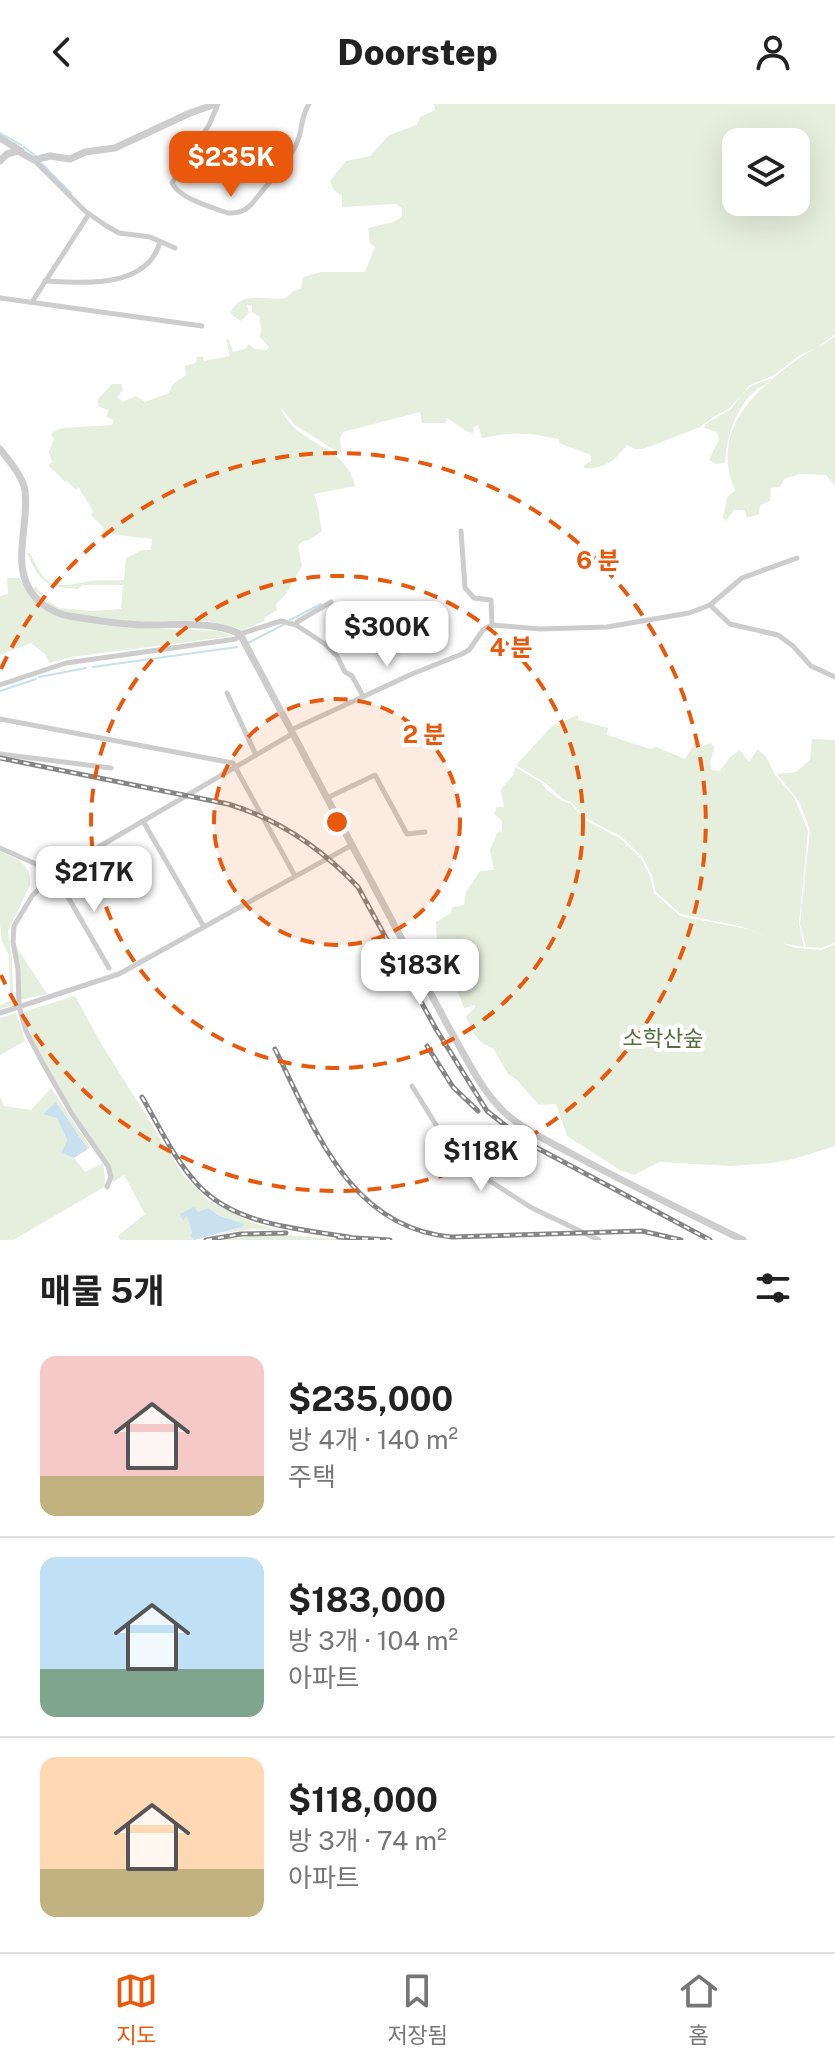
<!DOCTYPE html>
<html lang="ko">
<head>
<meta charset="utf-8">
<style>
  :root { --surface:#fff; --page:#f2f2f2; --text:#222; --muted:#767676; --line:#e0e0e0; --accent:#ea580c }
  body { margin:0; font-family:"Public Sans","Noto Sans KR",sans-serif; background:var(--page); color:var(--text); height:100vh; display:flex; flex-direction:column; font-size:30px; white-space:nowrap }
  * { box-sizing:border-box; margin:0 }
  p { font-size:26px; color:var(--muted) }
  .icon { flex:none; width:44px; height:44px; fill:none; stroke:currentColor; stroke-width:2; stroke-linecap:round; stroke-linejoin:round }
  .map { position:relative; height:1136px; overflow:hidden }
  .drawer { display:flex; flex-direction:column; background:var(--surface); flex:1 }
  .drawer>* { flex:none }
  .buttons { position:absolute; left:722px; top:24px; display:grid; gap:16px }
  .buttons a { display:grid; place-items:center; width:88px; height:88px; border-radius:16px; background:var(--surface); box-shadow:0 8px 32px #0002; font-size:40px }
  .price { position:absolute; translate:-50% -68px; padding:0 18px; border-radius:16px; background:#fff; color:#222; font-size:26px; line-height:52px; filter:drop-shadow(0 2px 4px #0008) }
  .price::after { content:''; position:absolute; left:50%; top:48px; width:24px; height:18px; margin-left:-12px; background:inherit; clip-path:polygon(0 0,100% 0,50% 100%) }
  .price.current { background:var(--accent); color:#fff }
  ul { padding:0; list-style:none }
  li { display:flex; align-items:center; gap:24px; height:200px; padding:0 40px }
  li+li { border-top:2px solid var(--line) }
  li span { display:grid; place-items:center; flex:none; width:224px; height:160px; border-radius:16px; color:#555 }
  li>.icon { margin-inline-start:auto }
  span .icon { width:96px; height:96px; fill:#fffc; stroke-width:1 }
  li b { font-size:34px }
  h2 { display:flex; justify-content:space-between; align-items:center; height:96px; padding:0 40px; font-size:34px }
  header { display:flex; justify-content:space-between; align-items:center; height:104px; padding:0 40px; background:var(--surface); font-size:36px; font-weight:800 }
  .tabs { display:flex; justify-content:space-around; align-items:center; height:112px; border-top:2px solid var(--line); background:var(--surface); font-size:22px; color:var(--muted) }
  .tabs a { display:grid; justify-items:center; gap:4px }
  .tabs .current { color:var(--accent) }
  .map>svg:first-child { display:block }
  .green { fill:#e6eedd; fill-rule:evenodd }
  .water { fill:#c9e0ee }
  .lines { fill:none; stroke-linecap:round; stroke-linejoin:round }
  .stream { stroke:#c9e0ee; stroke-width:2 }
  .minor { stroke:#cdcdcd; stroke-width:5 }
  .tertiary { stroke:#cdcdcd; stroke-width:7 }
  .rail-casing { stroke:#858585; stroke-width:5 }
  .rail { stroke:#fff; stroke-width:2; stroke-dasharray:6; stroke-linecap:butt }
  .ring { fill:none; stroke:#e8590c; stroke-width:4; stroke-dasharray:14 10 }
  .labels { text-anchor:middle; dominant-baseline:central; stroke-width:8; stroke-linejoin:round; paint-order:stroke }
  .park-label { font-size:22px; fill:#536f3a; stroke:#fff }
  .centre { fill:#e8590c; stroke:#fff; stroke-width:4 }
  .ring-label { font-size:24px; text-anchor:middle; font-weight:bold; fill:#e8590c; stroke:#fff; stroke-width:8; stroke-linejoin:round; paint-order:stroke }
</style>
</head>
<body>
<header><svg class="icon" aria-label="back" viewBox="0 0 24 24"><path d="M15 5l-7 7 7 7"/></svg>Doorstep<svg class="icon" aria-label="person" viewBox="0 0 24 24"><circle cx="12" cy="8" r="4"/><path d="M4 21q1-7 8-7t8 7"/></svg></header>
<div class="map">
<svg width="835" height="1136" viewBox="0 0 835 1136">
  <rect width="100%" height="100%" fill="#fff"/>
  <!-- green -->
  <g class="green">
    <path d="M434 0H835V230L817 244 800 251 774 271 750 281 730 304 713 313 700 323 643 345H635L627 341C615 356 604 366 584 364V361L591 357V351L559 339V335C548 334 538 330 527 330 511 329 497 331 482 334L478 321 473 324V329L468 328 447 314 445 319H422L420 308 343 328 340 334 342 351 295 321 281 304C294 341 347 340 355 382L314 390C319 402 319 414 322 427L309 436 303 437 298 442 302 462C293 475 288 492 276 500L277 506 265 513 264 517 243 526 208 517 137 518 88 512 54 505 34 485 35 482 47 497 60 504 92 507 121 505 123 481H83L78 485C47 483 40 479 27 449H30C46 482 51 485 85 478 97 475 112 477 124 476L126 454 142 446H151L152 435 101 429 104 424 91 411 93 407 79 384 75 385 67 377 65 378 48 361 52 358 49 348 54 335 51 331 53 328 63 324 112 321 114 316 107 313 108 306 98 302V295L112 280H121L123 286 117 293 123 298 136 292 145 298 169 289 173 280 186 271 185 262 196 259 197 253H203L204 257 230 252 226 235 229 236 233 248 246 244 249 240 255 245 267 246 269 243 259 232 262 227 259 212 252 208V202L247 201 249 209 241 217 230 210C240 185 266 197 286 194L293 187 301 185 303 173 321 168H365L375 143 370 139 368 124 393 118 402 113V103L395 100 342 103V92L334 86 330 77 346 57 370 52 389 31 417 21 420 13 435 6ZM736 38H796V98H736Z"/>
    <path d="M835 232V382L826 371 799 370 784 375 780 383 771 384 770 397 760 401 759 410 747 414 745 406H734L726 417 723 414 727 393 735 387C710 326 753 288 798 255 810 246 823 242 835 232Z"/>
    <path d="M772 274C767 281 762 282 756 286 735 304 727 332 725 359L716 360 709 356 719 335 717 328 704 324 706 320 731 305 742 290 751 282Z"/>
    <polygon points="7,474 19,474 37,500 65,515 132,524 219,527 234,532 71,553 49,559 45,550 31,539 0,551 0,492 8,490"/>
    <polygon points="578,611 578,616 608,624 607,631 650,645 656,643 685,655 697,636 703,642 711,639 714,643 710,660 712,666 720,667 731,652 740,646 749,658 758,645 767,654 775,671 794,693 808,727 799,820 804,843 781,839 743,823 681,810 656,788 652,771 642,753 622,733 586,714 571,698 563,695 544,678 516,661 552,622"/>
    <polygon points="812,635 835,636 835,838 822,844 806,843 800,820 810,726 800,699 777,670 796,668 810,656"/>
    <path d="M515 663 542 679 547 686 562 697 570 699 585 716 621 735 641 754 650 772 654 789 680 812 747 825 795 844 822 846 835 840V1042L794 1055 771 1059 731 1062 659 1058 634 1071 620 1066 567 1032 556 1000 539 1001 516 975 508 970 493 944C478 940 471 927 466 912L475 904V901L464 904 455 880 460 877 454 860 447 861 437 839 436 818 451 809 452 803 464 801 466 788 480 767 494 766 490 746 497 729 502 727V717L494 710 497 703H504L501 685 514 670Z"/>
    <path d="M0 747C17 755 32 760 30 781L8 827 12 856 13 901 0 905V901L10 897 9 851 2 838 0 821Z"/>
    <polygon points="12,836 47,890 21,896"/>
    <path d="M75 892 102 941 184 1072 209 1097 255 1120 280 1126 252 1125 218 1130 242 1123C231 1115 219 1112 208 1104L198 1108 194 1104 184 1111 187 1110 192 1129 190 1132 194 1136H120L118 1132 145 1110 124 1071 113 1078 110 1062C78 1013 39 965 23 908Z"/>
    <polygon points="16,909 25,937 0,951 0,914"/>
    <polygon points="51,984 91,1044 88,1045 56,998 44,1009 57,1014 67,1036 61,1049 74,1054 85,1068 103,1059 106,1082 13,1136 0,1136 0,993 4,1002 31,1006"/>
    <polygon points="270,1130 348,1136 220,1136"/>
  </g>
  <!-- water -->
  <g class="water">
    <polygon points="56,998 88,1045 74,1054 61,1049 67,1036 57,1014 43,1010"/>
    <polygon points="194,1103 198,1108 208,1104 220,1112 244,1120 242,1123 194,1136 190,1132 192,1129 187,1111 183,1117 180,1110"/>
  </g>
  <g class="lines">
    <!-- stream -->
    <g class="stream">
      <polyline points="0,29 21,41"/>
      <polyline points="24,43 37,53"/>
      <polyline points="41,59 71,89"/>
      <polyline points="290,516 321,500"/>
      <polyline points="248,539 285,520"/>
      <polyline points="93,563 237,543"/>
      <polyline points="39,573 86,564"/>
      <polyline points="0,587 36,575"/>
    </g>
    <!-- minor -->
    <g class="minor">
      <path d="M218 0 209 21 172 79C180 95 211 103 228 109 238 109 243 108 251 101 263 85 287 60 295 43 303 29 300 13 309 0"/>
      <polyline points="34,56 85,107 105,121 119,129 150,133 175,144"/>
      <path d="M45 177C83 179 147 185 160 138"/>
      <polyline points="0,194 202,222"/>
      <polyline points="32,198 89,110"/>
      <polyline points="461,427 465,484 474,494 491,496 492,521"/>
      <polyline points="331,498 297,518 296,521 325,540 337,552 345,568 352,572 363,592"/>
      <polyline points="710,501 730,520 778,531 793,542 811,562 835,573"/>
      <polyline points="0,581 66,559 236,535 240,530 281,517 296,521"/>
      <polyline points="227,589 256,651"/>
      <polyline points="0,615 233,659 295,772"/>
      <polyline points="291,626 412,570 462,550 469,546 483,526 492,521 540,525 607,523 689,509 710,501 742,474 797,454"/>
      <polyline points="0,650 111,664"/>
      <polyline points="327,694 375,671 407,730 425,728"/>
      <polyline points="143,717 204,823"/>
      <polyline points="0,744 36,760 48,775"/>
      <polyline points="54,769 109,864"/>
      <polyline points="0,909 119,870 352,741"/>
      <polyline points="412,982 438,1024 479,1070 532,1104 599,1136"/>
      <polyline points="107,1083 111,1073 108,1062 72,1010 41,956 26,927 19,902 18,865 13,838 14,822 32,792 54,769 292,630"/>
    </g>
    <!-- tertiary -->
    <g class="tertiary">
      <polyline points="0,34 21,47"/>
      <polyline points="0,57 7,50 18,47 34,56 50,52 70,55 85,48 115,44 190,9 216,0"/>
      <path d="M0 345C9 357 23 372 25 387 30 426 6 468 41 499 50 506 58 510 69 512 93 516 118 520 142 521 174 522 211 516 240 530L449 924C465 951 479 983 502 1006 521 1025 550 1038 574 1051 630 1081 686 1108 743 1136"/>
    </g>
    <defs>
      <g id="rail">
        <path d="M0 654 228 700C278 715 322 745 358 783L436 925 487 1007 526 1038 710 1136"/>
        <polyline points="427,942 453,983 478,1007"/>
        <path d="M275 945C315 1025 349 1124 452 1133L642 1127 681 1136"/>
        <path d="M142 993C159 1022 175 1057 199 1082 236 1121 299 1125 349 1133"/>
        <polyline points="338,1133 390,1136"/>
        <polyline points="206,1136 241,1130 286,1129"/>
      </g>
    </defs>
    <!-- rail casing -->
    <use href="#rail" class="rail-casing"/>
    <!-- rail -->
    <use href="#rail" class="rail"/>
  </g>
  <!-- distance rings -->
  <circle cx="337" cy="718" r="123" fill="#e8590c" fill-opacity=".12"/>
  <g class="ring">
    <circle cx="337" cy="718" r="123"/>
    <circle cx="337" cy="718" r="246"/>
    <path d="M1 565A369 369 0 1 1 1 871"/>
  </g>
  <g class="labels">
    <!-- park labels -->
    <g class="park-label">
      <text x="663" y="934">소학산숲</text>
    </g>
  </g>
  <circle cx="337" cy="718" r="12" class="centre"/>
  <g class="ring-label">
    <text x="598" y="465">6 분</text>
    <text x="511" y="552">4 분</text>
    <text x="424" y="639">2 분</text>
  </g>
</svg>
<div class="buttons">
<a><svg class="icon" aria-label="layers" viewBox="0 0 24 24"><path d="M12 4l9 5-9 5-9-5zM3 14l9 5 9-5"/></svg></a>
</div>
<b class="price current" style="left:231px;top:95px">$235K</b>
<b class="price" style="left:387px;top:565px">$300K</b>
<b class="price" style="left:94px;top:810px">$217K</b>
<b class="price" style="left:420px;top:903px">$183K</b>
<b class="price" style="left:481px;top:1089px">$118K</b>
</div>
<section class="drawer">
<h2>매물 5개<svg class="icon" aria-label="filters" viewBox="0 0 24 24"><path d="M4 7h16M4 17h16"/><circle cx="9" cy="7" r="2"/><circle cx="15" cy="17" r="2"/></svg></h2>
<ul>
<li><span style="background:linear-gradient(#f6c9c9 75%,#c2b280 0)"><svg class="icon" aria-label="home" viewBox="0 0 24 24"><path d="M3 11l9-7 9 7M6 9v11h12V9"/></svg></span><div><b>$235,000</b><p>방 4개 · 140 m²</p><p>주택</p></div></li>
<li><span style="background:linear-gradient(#bfe0f5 70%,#7fa58c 0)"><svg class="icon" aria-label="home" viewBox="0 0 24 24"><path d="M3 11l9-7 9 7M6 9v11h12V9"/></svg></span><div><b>$183,000</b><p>방 3개 · 104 m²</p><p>아파트</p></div></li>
<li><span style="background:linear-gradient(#ffd9b3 70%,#c2b280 0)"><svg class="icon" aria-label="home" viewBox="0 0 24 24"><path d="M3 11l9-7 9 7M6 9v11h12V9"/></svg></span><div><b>$118,000</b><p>방 3개 · 74 m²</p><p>아파트</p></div></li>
</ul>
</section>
<nav class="tabs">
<a class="current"><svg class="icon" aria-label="map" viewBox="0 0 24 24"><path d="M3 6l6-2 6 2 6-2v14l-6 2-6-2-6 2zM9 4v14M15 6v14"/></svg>지도</a>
<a><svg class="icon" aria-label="saved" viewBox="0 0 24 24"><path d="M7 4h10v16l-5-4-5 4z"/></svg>저장됨</a>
<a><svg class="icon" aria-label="home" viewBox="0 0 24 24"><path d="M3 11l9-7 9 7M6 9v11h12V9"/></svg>홈</a>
</nav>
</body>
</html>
